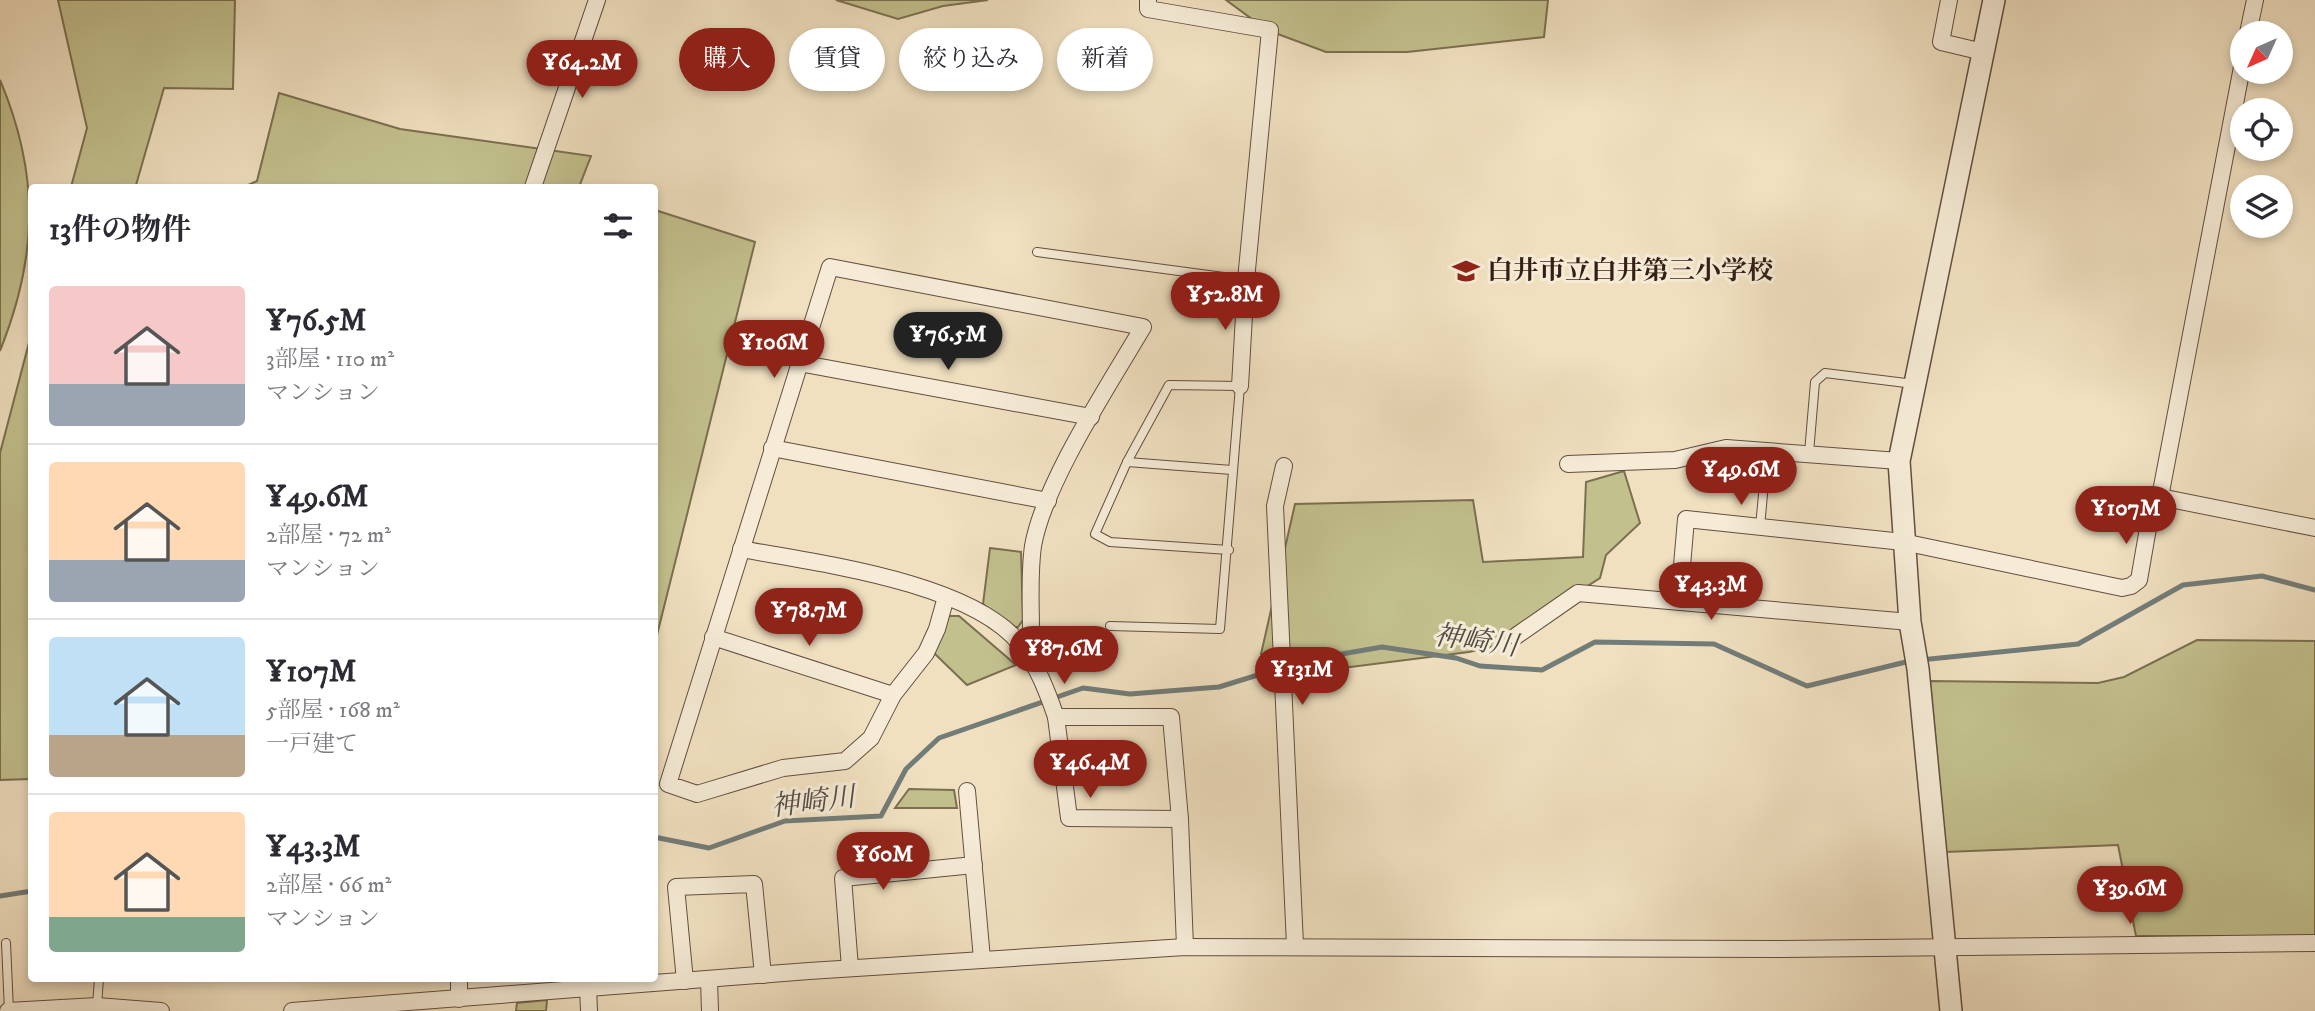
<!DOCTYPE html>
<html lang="ja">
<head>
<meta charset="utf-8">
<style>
  :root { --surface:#fff; --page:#f7f7f7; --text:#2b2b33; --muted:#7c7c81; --line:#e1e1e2; --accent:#8f2418 }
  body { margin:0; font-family:"IM FELL DW Pica","Noto Serif JP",serif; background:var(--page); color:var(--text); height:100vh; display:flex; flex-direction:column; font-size:26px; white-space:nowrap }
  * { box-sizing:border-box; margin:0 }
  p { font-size:23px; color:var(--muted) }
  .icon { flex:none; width:38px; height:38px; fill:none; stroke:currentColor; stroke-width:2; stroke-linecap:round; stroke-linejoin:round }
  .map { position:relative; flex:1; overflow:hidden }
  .panel { position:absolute; left:28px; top:184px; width:630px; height:798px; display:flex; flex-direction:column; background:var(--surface); border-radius:7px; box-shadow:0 4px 10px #0003 }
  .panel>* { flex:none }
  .guide { position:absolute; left:679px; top:28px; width:665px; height:63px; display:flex; gap:14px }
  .needle { width:46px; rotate:225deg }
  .controls { position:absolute; left:2230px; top:21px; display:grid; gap:14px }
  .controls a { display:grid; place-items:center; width:63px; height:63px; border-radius:50%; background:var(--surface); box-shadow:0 4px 10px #0003; font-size:35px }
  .price { position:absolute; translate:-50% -60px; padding:0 16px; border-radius:24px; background:var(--accent); color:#fff; font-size:23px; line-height:46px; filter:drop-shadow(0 2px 4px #0008) }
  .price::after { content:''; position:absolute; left:50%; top:42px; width:21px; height:16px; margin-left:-10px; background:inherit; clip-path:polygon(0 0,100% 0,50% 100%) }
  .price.active { background:#222; color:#fff }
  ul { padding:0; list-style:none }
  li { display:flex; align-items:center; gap:21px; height:175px; padding:0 21px }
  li+li { border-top:2px solid var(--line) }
  li span { display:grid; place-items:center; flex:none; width:196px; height:140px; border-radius:7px; color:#555 }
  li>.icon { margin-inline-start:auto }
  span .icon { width:84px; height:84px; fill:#fffc; stroke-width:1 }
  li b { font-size:30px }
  h2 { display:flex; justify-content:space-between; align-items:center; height:84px; padding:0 21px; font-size:30px }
  .tag { padding:0 24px; border-radius:32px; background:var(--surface); box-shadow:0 4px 10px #0003; font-size:24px; line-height:63px }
  .tag.active { background:var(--accent); color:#fff }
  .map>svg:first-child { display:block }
  .green { fill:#c2c08d; stroke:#7b6f51; stroke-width:2 }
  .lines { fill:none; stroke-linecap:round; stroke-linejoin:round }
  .stream { stroke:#727c78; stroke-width:5 }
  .service-casing { stroke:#634e40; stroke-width:10 }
  .minor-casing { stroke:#634e40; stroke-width:18 }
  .tertiary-casing { stroke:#634e40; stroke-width:24 }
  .service { stroke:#f5ebd6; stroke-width:8 }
  .minor { stroke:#f5ebd6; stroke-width:16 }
  .tertiary { stroke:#f5ebd6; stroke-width:21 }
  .labels { text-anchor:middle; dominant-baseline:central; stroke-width:6; stroke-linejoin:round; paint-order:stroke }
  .poi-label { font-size:26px; font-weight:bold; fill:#341e15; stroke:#f5ebd6; text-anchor:start }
  .water-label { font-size:28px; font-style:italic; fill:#534d47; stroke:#f5ebd6 }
</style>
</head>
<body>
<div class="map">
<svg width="2315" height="1011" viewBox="0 0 2315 1011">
  <rect width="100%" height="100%" fill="#f0e0c0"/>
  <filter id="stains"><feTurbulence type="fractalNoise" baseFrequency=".00286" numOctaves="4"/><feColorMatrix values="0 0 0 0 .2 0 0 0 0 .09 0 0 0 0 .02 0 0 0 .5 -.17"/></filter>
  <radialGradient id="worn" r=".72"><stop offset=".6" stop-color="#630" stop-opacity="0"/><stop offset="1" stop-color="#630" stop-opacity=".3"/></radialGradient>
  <!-- green -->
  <g class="green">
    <polygon points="58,0 235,0 233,89 164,88 136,185 142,187 71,187 87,128"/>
    <polygon points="836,0 988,0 943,6 898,19"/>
    <polygon points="1226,0 1548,0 1544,37 1407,52 1326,52 1267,30"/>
    <path d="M0 80C40 175 38 256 0 351Z"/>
    <polygon points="279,93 400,129 591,156 579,187 244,187 257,181"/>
    <polygon points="655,210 755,242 655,643 654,210"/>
    <polygon points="31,335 31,779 0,780 0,453"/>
    <polygon points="1624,471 1640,523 1606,555 1600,578 1491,647 1469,652 1311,672 1261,654 1295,504 1473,500 1483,562 1583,557 1586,482"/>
    <polygon points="990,548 1021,552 1023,620 1018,627 1009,627 983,604"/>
    <polygon points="949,616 959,616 1016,665 967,685 934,653"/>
    <polygon points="2197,640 2315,641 2315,936 2136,936 2118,845 1946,852 1930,681 2098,683 2124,677"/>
    <polygon points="909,789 954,790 957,808 895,808"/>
    <polygon points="547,1000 546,1011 516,1011 517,1003"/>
  </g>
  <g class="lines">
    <!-- stream -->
    <g class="stream">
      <polyline points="1920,660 2078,644 2183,585 2262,576 2315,590"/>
      <polyline points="654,837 709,848 785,821 881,816 906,769 939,738 1083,688 1130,694 1219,687 1307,660 1382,647 1456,658 1480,666 1542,670 1595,642 1714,644 1807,686 1910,661"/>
      <polyline points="0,896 32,891"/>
    </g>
    <defs>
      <g id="service">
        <polyline points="1037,252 1246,280"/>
        <polyline points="1809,453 1815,382 1825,373 1914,384"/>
        <polyline points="1127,462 1232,470"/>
        <polyline points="1760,527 1767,451"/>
        <polyline points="1110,626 1220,629 1240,386 1169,385 1127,462 1095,534 1110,542 1229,550"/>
        <polyline points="6,943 9,1011"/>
        <polyline points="97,1006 99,978"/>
      </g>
      <g id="minor">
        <polyline points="1148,0 1148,9 1270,30 1246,280 1240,386"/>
        <polyline points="1949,0 1941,42 1983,52"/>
        <polyline points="2248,33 2255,0"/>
        <polyline points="533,187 597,0"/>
        <polyline points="799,363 1091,417"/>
        <polyline points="772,448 1048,501"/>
        <polyline points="1568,464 1675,460 1726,448 1899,461"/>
        <polyline points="1284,466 1275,506 1295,945"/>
        <polyline points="2160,497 2242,67"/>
        <path d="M741 549C817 563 972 582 1021 645 1038 667 1047 691 1056 717H1171L1180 819 1185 947"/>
        <path d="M946 597 937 629 926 653 893 695 871 738 845 761 783 768 697 794 668 784 830 267 1143 327C1109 385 1044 483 1033 546 1029 574 1031 604 1031 632L1019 643"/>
        <polyline points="1679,601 1686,519 1903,542 2122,588 2131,586 2139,580 2152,505 2160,497 2315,528"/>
        <polyline points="1516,636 1578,593 1910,622"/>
        <polyline points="713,637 893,695"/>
        <polyline points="1056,717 1069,818 1180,819"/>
        <polyline points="967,791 982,959"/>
        <polyline points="850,968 843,878 974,865"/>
        <polyline points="459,978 459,999"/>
        <polyline points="709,979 710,1011"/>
        <polyline points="685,981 676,887 754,884 763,975"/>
        <polyline points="588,988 589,1011"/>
        <polyline points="8,1011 97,1006 161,1011"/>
        <polyline points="292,1011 809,971 1185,947 1783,949 2315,943"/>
      </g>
      <polyline id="tertiary" points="1951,1011 1918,669 1910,622 1899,461 1994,0"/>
    </defs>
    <!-- service casing -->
    <use href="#service" class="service-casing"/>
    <!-- minor casing -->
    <use href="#minor" class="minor-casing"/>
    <!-- tertiary casing -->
    <use href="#tertiary" class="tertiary-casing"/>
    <!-- service -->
    <use href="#service" class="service"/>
    <!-- minor -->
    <use href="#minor" class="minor"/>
    <!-- tertiary -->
    <use href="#tertiary" class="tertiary"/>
  </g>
  <!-- icons -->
  <defs>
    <symbol id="school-bare" viewBox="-9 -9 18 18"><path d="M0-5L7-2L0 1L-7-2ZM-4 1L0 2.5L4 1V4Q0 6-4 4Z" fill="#8f2418" stroke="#f5ebd6" stroke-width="2.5" paint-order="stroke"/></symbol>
  </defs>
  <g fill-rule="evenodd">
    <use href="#school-bare" x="1447" y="252" width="38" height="38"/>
  </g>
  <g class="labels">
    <!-- poi labels -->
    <g class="poi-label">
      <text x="1487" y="271">白井市立白井第三小学校</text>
    </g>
    <!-- water labels -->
    <g class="water-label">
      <text transform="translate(1476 641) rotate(8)">神崎川</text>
      <text transform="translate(813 802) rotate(-7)">神崎川</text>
    </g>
  </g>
  <rect width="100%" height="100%" filter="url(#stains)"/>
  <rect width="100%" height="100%" fill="url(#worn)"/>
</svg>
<div class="controls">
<a><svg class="needle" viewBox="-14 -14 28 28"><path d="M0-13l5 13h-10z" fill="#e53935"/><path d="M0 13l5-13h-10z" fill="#7c7c81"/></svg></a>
<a><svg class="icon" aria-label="locate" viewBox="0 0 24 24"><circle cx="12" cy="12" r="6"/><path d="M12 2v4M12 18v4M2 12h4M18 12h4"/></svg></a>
<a><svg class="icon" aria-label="layers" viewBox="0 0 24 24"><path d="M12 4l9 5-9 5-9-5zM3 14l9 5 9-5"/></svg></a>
</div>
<b class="price" style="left:582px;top:100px">¥64.2M</b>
<b class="price" style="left:1225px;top:332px">¥52.8M</b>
<b class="price active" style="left:948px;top:372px">¥76.5M</b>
<b class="price" style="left:774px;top:380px">¥106M</b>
<b class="price" style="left:1741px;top:507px">¥49.6M</b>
<b class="price" style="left:2126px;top:546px">¥107M</b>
<b class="price" style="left:1711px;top:622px">¥43.3M</b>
<b class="price" style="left:809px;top:648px">¥78.7M</b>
<b class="price" style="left:1064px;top:686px">¥87.6M</b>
<b class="price" style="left:1302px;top:707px">¥131M</b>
<b class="price" style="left:1090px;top:800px">¥46.4M</b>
<b class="price" style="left:883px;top:892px">¥60M</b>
<b class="price" style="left:2130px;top:926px">¥39.6M</b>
<div class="guide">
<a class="tag active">購入</a>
<a class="tag">賃貸</a>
<a class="tag">絞り込み</a>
<a class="tag">新着</a>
</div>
<section class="panel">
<h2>13件の物件<svg class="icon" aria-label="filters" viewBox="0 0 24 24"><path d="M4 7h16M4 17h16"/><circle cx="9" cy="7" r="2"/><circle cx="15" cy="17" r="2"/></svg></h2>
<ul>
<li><span style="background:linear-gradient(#f6c9c9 70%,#9aa5b1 0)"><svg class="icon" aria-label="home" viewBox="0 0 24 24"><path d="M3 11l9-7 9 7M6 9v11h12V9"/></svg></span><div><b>¥76.5M</b><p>3部屋 · 110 m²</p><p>マンション</p></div></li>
<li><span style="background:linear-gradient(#ffd9b3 70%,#9aa5b1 0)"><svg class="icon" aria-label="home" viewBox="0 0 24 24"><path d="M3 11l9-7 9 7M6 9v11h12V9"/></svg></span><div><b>¥49.6M</b><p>2部屋 · 72 m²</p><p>マンション</p></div></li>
<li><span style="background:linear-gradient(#bfe0f5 70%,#b9a48a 0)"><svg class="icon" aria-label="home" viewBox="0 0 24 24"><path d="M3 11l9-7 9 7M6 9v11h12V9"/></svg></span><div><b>¥107M</b><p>5部屋 · 168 m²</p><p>一戸建て</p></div></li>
<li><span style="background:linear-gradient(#ffd9b3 75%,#7fa58c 0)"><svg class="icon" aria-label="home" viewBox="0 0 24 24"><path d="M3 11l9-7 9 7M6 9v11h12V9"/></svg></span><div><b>¥43.3M</b><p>2部屋 · 66 m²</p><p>マンション</p></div></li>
</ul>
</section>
</div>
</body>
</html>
